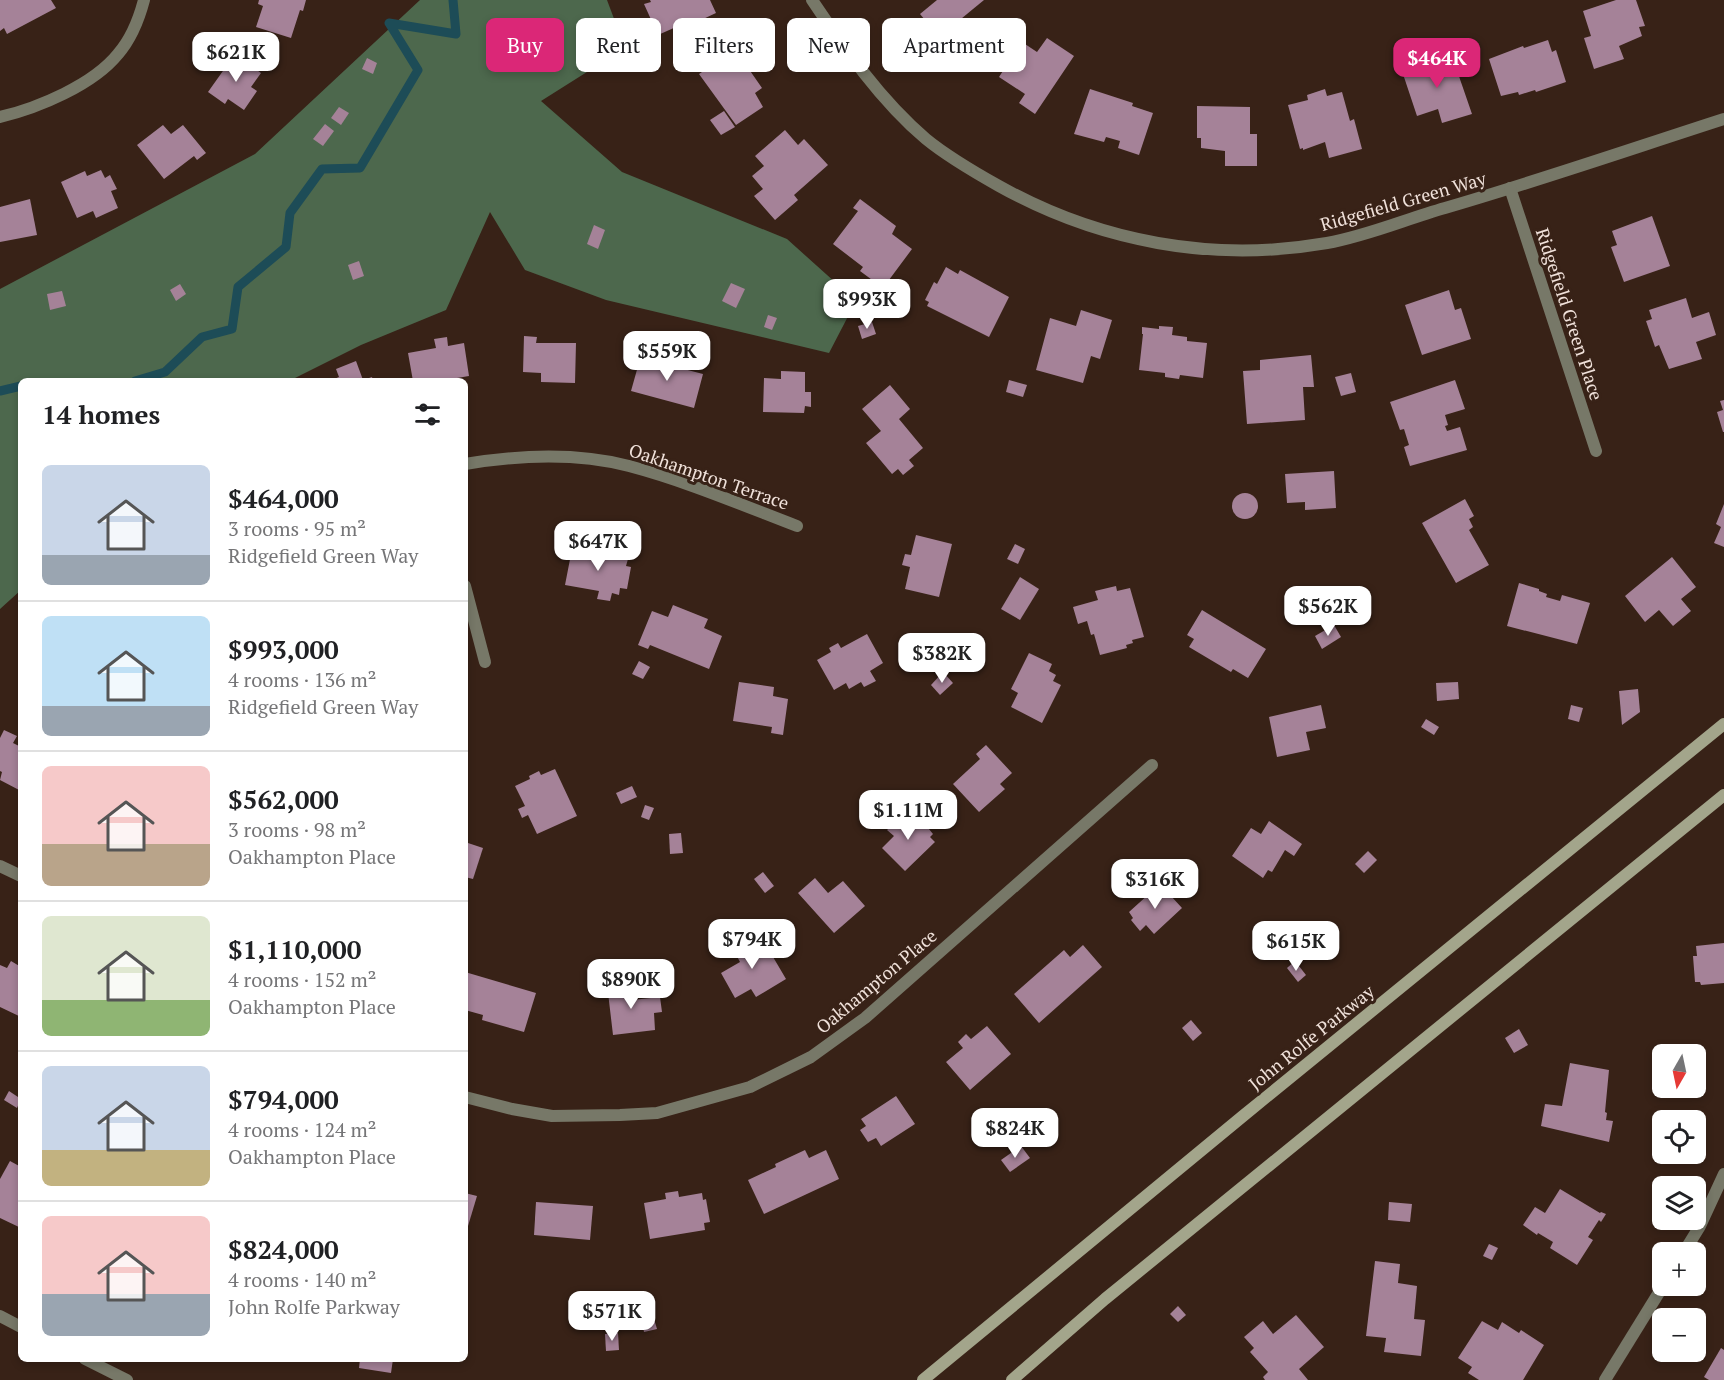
<!DOCTYPE html>
<html lang="en">
<head>
<meta charset="utf-8">
<style>
  :root { --surface:#fff; --page:#f2f2f2; --text:#202124; --muted:#757577; --line:#e0e0e0; --accent:#db2777 }
  body { margin:0; font-family:"PT Serif",serif; background:var(--page); color:var(--text); height:100vh; display:flex; flex-direction:column; font-size:22px; white-space:nowrap }
  * { box-sizing:border-box; margin:0 }
  p { font-size:20px; color:var(--muted) }
  .icon { flex:none; width:33px; height:33px; fill:none; stroke:currentColor; stroke-width:2; stroke-linecap:round; stroke-linejoin:round }
  .map { position:relative; flex:1; overflow:hidden }
  .side { position:absolute; left:18px; top:378px; width:450px; height:984px; display:flex; flex-direction:column; background:var(--surface); border-radius:9px; box-shadow:0 3px 9px #0003 }
  .side>* { flex:none }
  .guide { position:absolute; left:486px; top:18px; width:570px; height:54px; display:flex; gap:12px }
  .needle { width:39px; rotate:189deg }
  .controls { position:absolute; left:1652px; top:1044px; display:grid; gap:12px }
  .controls a { display:grid; place-items:center; width:54px; height:54px; border-radius:9px; background:var(--surface); box-shadow:0 3px 9px #0003; font-size:30px }
  .price { position:absolute; translate:-50% -51px; padding:0 14px; border-radius:12px; background:#fff; color:#222; font-size:20px; line-height:39px; filter:drop-shadow(0 2px 3px #0008) }
  .price::after { content:''; position:absolute; left:50%; top:36px; width:18px; height:14px; margin-left:-9px; background:inherit; clip-path:polygon(0 0,100% 0,50% 100%) }
  .price.selected { background:var(--accent); color:#fff }
  ul { padding:0; list-style:none }
  li { display:flex; align-items:center; gap:18px; height:150px; padding:0 24px }
  li+li { border-top:2px solid var(--line) }
  li span { display:grid; place-items:center; flex:none; width:168px; height:120px; border-radius:9px; color:#555 }
  li>.icon { margin-inline-start:auto }
  span .icon { width:72px; height:72px; fill:#fffc; stroke-width:1 }
  li b { font-size:26px }
  h2 { display:flex; justify-content:space-between; align-items:center; height:72px; padding:0 24px; font-size:26px }
  .pill { padding:0 21px; border-radius:9px; background:var(--surface); box-shadow:0 3px 9px #0003; font-size:21px; line-height:54px }
  .pill.selected { background:var(--accent); color:#fff }
  .map>svg:first-child { display:block }
  .forest { fill:#4d684d }
  .lines { fill:none; stroke-linecap:round; stroke-linejoin:round }
  .stream { stroke:#1d4c57; stroke-width:9 }
  .building { fill:#a58298 }
  .street { stroke:#777868; stroke-width:12 }
  .secondary { stroke:#a3a58b; stroke-width:12 }
  .labels { text-anchor:middle; dominant-baseline:central; stroke-width:6; stroke-linejoin:round; paint-order:stroke }
  .street-label { font-size:18px; fill:#f0e1da; stroke:#382217 }
</style>
</head>
<body>
<div class="map">
<svg width="1724" height="1380" viewBox="0 0 1724 1380">
  <rect width="100%" height="100%" fill="#382217"/>
  <!-- forest -->
  <polygon class="forest" points="420,0 607,0 625,48 541,101 622,172 787,239 856,301 829,353 606,300 525,270 490,212 446,310 361,345 289,381 21,381 21,590 0,609 0,289 255,154"/>
  <g class="lines">
    <!-- stream -->
    <g class="stream">
      <polyline points="135,381 165,372 202,337 232,329 238,287 286,247 290,213 322,169 360,168 418,70 389,23 456,34 453,0"/>
      <polyline points="0,391 21,386"/>
    </g>
  </g>
  <!-- building -->
  <g class="building">
    <polygon points="0,0 51,0 56,8 7,34 4,28 0,31"/>
    <polygon points="259,0 306,0 303,11 300,10 291,38 256,27 263,6 258,4"/>
    <polygon points="650,0 710,0 716,13 686,27 685,23 658,35 644,4 651,2"/>
    <polygon points="937,0 984,0 939,37 920,14"/>
    <polygon points="1616,0 1636,0 1645,26 1639,27 1642,36 1619,46 1624,59 1594,69 1584,38 1591,36 1583,11"/>
    <polygon points="1047,38 1074,56 1035,114 1019,103 1025,94 999,77 1022,42 1037,52"/>
    <polygon points="1548,40 1552,52 1556,50 1566,82 1536,92 1535,90 1519,95 1518,92 1501,96 1489,59 1523,46 1524,48"/>
    <polygon points="732,52 742,67 746,65 762,88 755,93 763,107 736,125 699,74"/>
    <polygon points="235,54 261,73 251,87 257,91 244,110 228,99 225,104 208,92"/>
    <polygon points="1436,55 1438,61 1452,56 1472,114 1442,123 1438,109 1417,116 1402,71 1419,66 1417,61"/>
    <polygon points="367,58 377,63 373,74 362,69"/>
    <polygon points="1090,89 1133,103 1132,106 1153,113 1139,155 1118,148 1120,141 1106,137 1104,142 1074,134"/>
    <polygon points="1325,89 1327,96 1342,92 1350,121 1354,119 1362,149 1329,158 1325,142 1303,150 1303,148 1300,149 1288,105 1308,100 1307,95"/>
    <polygon points="1197,106 1250,107 1250,134 1257,134 1257,166 1225,166 1225,151 1201,148 1201,138 1197,138"/>
    <polygon points="339,107 349,113 341,125 331,118"/>
    <polygon points="724,111 735,127 721,135 710,120"/>
    <polygon points="325,124 334,131 323,146 313,139"/>
    <polygon points="163,125 171,134 183,125 206,153 197,160 194,156 164,179 137,145"/>
    <polygon points="785,130 798,145 804,139 828,165 794,195 798,200 775,220 754,196 763,189 752,176 764,166 755,156"/>
    <polygon points="101,170 105,178 110,175 117,189 111,191 118,208 96,218 93,211 77,218 61,182 85,171 87,176"/>
    <polygon points="30,199 37,235 0,242 0,207"/>
    <polygon points="860,199 896,226 892,234 912,249 883,288 860,271 863,267 833,244 858,211 853,208"/>
    <polygon points="1652,216 1670,266 1624,282 1611,247 1617,245 1612,231"/>
    <polygon points="594,225 605,230 598,249 587,244"/>
    <polygon points="359,261 364,276 353,280 348,265"/>
    <polygon points="946,267 958,274 960,270 1009,297 989,337 927,306 929,302 925,300 934,282 937,284"/>
    <polygon points="731,283 745,289 736,308 722,301"/>
    <polygon points="180,284 186,294 176,301 170,290"/>
    <polygon points="1449,290 1455,310 1461,308 1471,339 1422,355 1405,305"/>
    <polygon points="62,291 66,306 50,310 47,294"/>
    <polygon points="1686,298 1692,318 1709,312 1716,335 1696,342 1702,359 1669,369 1659,345 1655,347 1646,321 1652,319 1649,310"/>
    <polygon points="1081,310 1112,320 1100,359 1091,356 1083,383 1036,370 1050,318 1076,326"/>
    <polygon points="768,315 777,318 772,330 764,327"/>
    <polygon points="872,322 876,334 862,339 858,326"/>
    <polygon points="1159,326 1173,327 1172,335 1187,337 1187,341 1207,343 1203,378 1180,375 1179,379 1165,377 1165,373 1139,370 1143,334 1142,334 1142,327 1159,329"/>
    <polygon points="524,336 537,337 536,343 576,343 575,383 541,382 541,373 523,372"/>
    <polygon points="447,337 448,346 464,343 469,376 439,381 413,381 408,353 436,348 434,339"/>
    <polygon points="1311,355 1314,387 1303,387 1305,420 1247,424 1243,371 1260,370 1260,360"/>
    <polygon points="659,356 682,362 680,368 703,374 694,408 631,391 640,359 657,363"/>
    <polygon points="356,361 363,380 372,377 373,381 329,381 339,377 336,369"/>
    <polygon points="781,371 805,372 805,392 811,392 811,407 805,406 804,413 763,412 764,378 781,379"/>
    <polygon points="1351,373 1356,392 1341,396 1335,377"/>
    <polygon points="1009,380 1027,385 1023,397 1006,392"/>
    <polygon points="1455,380 1465,409 1445,415 1448,425 1445,426 1447,431 1460,427 1467,450 1410,466 1404,447 1409,445 1404,429 1400,430 1390,402"/>
    <polygon points="890,385 910,409 899,419 923,448 909,460 914,466 903,475 898,469 892,474 866,443 881,431 862,409"/>
    <polygon points="1724,400 1724,432 1723,432 1717,412 1723,410 1720,401"/>
    <polygon points="1334,471 1336,508 1305,510 1305,502 1287,503 1285,474"/>
    <circle cx="1245" cy="506" r="13"/>
    <polygon points="1465,499 1474,516 1469,519 1473,527 1469,530 1489,565 1456,583 1422,523"/>
    <polygon points="1724,504 1724,547 1714,543 1721,527 1716,524"/>
    <polygon points="916,535 952,544 939,597 905,589 910,567 902,565 905,554 911,555"/>
    <polygon points="1015,544 1025,549 1018,564 1007,559"/>
    <polygon points="594,547 608,549 607,555 628,559 626,566 631,567 627,589 620,588 619,595 612,593 610,601 597,599 599,591 565,585 572,549 593,553"/>
    <polygon points="1672,557 1696,587 1681,599 1691,611 1673,626 1659,610 1645,622 1625,596"/>
    <polygon points="1020,577 1039,589 1020,620 1001,609"/>
    <polygon points="1519,583 1539,589 1539,591 1547,594 1546,597 1560,601 1562,595 1590,603 1577,644 1507,626"/>
    <polygon points="1116,586 1117,591 1130,588 1144,637 1132,640 1133,643 1126,645 1127,648 1100,655 1094,634 1091,635 1087,621 1078,624 1073,607 1098,600 1095,591"/>
    <polygon points="673,605 708,619 704,628 722,636 709,669 650,645 648,649 638,645 652,611 668,617"/>
    <polygon points="1202,610 1266,649 1248,678 1233,669 1231,672 1189,647 1194,639 1187,635"/>
    <polygon points="1334,625 1341,637 1322,649 1315,636"/>
    <polygon points="867,634 883,663 870,671 876,681 864,687 861,682 849,689 846,683 834,690 817,660 831,652 829,648 838,643 841,648"/>
    <polygon points="1029,653 1052,664 1049,671 1056,675 1053,681 1061,685 1042,723 1011,707 1018,693 1011,689"/>
    <polygon points="639,661 650,667 643,679 632,674"/>
    <polygon points="943,672 953,683 940,695 931,685"/>
    <polygon points="739,682 774,687 773,696 788,699 783,735 771,733 772,727 733,721"/>
    <polygon points="1458,682 1459,699 1437,701 1436,683"/>
    <polygon points="1638,689 1640,712 1622,725 1619,691"/>
    <polygon points="1321,705 1326,728 1306,732 1310,750 1277,757 1269,717"/>
    <polygon points="1571,705 1583,708 1579,722 1568,719"/>
    <polygon points="1426,719 1439,727 1434,735 1421,727"/>
    <polygon points="4,730 17,736 13,743 21,747 21,791 0,780 2,772 0,771 0,738"/>
    <polygon points="986,745 1012,773 1000,784 1005,789 979,812 953,784 980,759 976,754"/>
    <polygon points="555,769 577,816 537,834 528,815 522,818 518,809 525,806 515,786 530,779 529,776 539,771 541,775"/>
    <polygon points="632,786 637,797 621,804 616,793"/>
    <polygon points="645,805 654,808 649,820 641,817"/>
    <polygon points="907,811 912,816 909,818 918,828 924,823 933,834 930,837 935,842 905,871 882,848 894,836 887,830"/>
    <polygon points="1269,821 1302,844 1294,856 1285,850 1272,872 1268,870 1263,878 1232,856 1251,828 1261,834"/>
    <polygon points="681,833 683,853 670,854 669,834"/>
    <polygon points="465,842 483,848 473,879 465,877"/>
    <polygon points="1368,851 1377,860 1364,873 1355,864"/>
    <polygon points="763,872 774,886 765,893 754,879"/>
    <polygon points="815,878 828,893 843,881 865,906 834,933 798,893"/>
    <polygon points="1160,884 1182,908 1154,934 1146,925 1140,931 1131,920 1133,918 1129,912"/>
    <polygon points="745,934 755,951 766,945 786,979 756,997 751,989 735,998 721,973 740,962 730,943"/>
    <polygon points="1724,943 1724,983 1701,985 1700,982 1695,982 1693,956 1697,956 1696,946"/>
    <polygon points="1083,945 1102,967 1039,1023 1014,994 1064,950 1070,957"/>
    <polygon points="11,961 21,967 19,974 21,975 21,1017 0,1007 0,965 7,968"/>
    <polygon points="1295,961 1306,975 1298,982 1287,968"/>
    <polygon points="465,972 536,993 524,1032 482,1020 483,1015 465,1010"/>
    <polygon points="630,981 632,1000 660,997 662,1012 654,1013 655,1030 613,1035 607,984"/>
    <polygon points="1191,1020 1202,1033 1193,1041 1182,1028"/>
    <polygon points="987,1026 1011,1054 970,1090 946,1062 963,1048 958,1042 966,1034 971,1039"/>
    <polygon points="1519,1029 1528,1045 1514,1053 1505,1038"/>
    <polygon points="1570,1063 1609,1070 1605,1112 1607,1113 1606,1120 1613,1121 1609,1142 1541,1126 1545,1104 1562,1106"/>
    <polygon points="9,1091 21,1099 17,1108 4,1100"/>
    <polygon points="896,1096 915,1124 881,1146 876,1138 868,1142 860,1130 866,1126 861,1119"/>
    <polygon points="1021,1146 1030,1158 1010,1172 1001,1160"/>
    <polygon points="805,1150 809,1158 826,1150 839,1179 764,1214 748,1180 776,1167 775,1164"/>
    <polygon points="10,1161 21,1167 21,1228 0,1218 0,1179"/>
    <polygon points="1560,1189 1600,1213 1601,1212 1606,1214 1601,1222 1599,1220 1588,1237 1593,1240 1577,1265 1550,1248 1553,1242 1538,1233 1537,1235 1523,1225 1535,1207 1545,1213"/>
    <polygon points="678,1191 679,1197 702,1193 703,1200 706,1199 710,1222 704,1223 705,1230 650,1239 644,1203 666,1199 665,1193"/>
    <polygon points="465,1193 477,1196 468,1226 465,1225"/>
    <polygon points="536,1202 593,1206 590,1240 534,1235"/>
    <polygon points="1389,1202 1412,1204 1410,1222 1388,1220"/>
    <polygon points="1489,1244 1498,1248 1492,1260 1483,1256"/>
    <polygon points="1375,1261 1400,1264 1398,1283 1417,1286 1414,1319 1425,1320 1421,1356 1384,1352 1386,1338 1366,1336"/>
    <polygon points="1178,1306 1186,1315 1178,1322 1170,1314"/>
    <polygon points="1296,1315 1324,1347 1299,1369 1308,1380 1265,1380 1263,1377 1268,1372 1250,1352 1254,1348 1244,1337 1263,1321 1273,1334"/>
    <polygon points="654,1319 657,1329 644,1332 642,1321"/>
    <polygon points="1482,1321 1498,1330 1502,1322 1519,1333 1521,1330 1544,1345 1523,1380 1479,1380 1468,1373 1472,1367 1458,1358"/>
    <polygon points="618,1333 619,1350 606,1351 605,1334"/>
    <polygon points="1721,1348 1724,1350 1724,1380 1709,1380 1704,1377"/>
    <polygon points="360,1359 393,1359 391,1373 359,1368"/>
  </g>
  <g class="lines">
    <!-- street -->
    <g class="street">
      <path d="M812 0C845 49 880 100 926 139 948 157 974 172 999 186 1099 242 1213 263 1327 243 1367 236 1406 219 1445 208 1538 181 1631 149 1724 119"/>
      <path d="M0 117C38 108 93 85 118 54 131 39 139 19 144 0"/>
      <polyline points="1510,188 1596,451"/>
      <path d="M465 464C519 455 575 452 629 466 686 481 742 505 797 526"/>
      <polyline points="465,586 485,662"/>
      <polyline points="0,866 21,876"/>
      <polyline points="465,1097 512,1109 552,1116 620,1115 657,1113 750,1087 811,1057 865,1018 1152,765"/>
      <polyline points="1684,1252 1700,1226 1724,1174"/>
      <polyline points="0,1316 21,1327"/>
      <polyline points="85,1359 127,1380"/>
      <polyline points="1605,1380 1663,1286"/>
    </g>
    <!-- secondary -->
    <g class="secondary">
      <polyline points="923,1380 1243,1116 1724,724"/>
      <polyline points="1012,1380 1105,1299 1724,795"/>
    </g>
  </g>
  <g class="labels">
    <!-- street labels -->
    <g class="street-label">
      <text transform="translate(1403 201) rotate(-16)">Ridgefield Green Way</text>
      <text transform="translate(1570 314) rotate(72)">Ridgefield Green Place</text>
      <text transform="translate(709 476) rotate(19)">Oakhampton Terrace</text>
      <text transform="translate(876 981) rotate(-40)">Oakhampton Place</text>
      <text transform="translate(1311 1037) rotate(-39)">John Rolfe Parkway</text>
    </g>
  </g>
</svg>
<div class="controls">
<a><svg class="needle" viewBox="-14 -14 28 28"><path d="M0-13l5 13h-10z" fill="#e53935"/><path d="M0 13l5-13h-10z" fill="#757577"/></svg></a>
<a><svg class="icon" aria-label="locate" viewBox="0 0 24 24"><circle cx="12" cy="12" r="6"/><path d="M12 2v4M12 18v4M2 12h4M18 12h4"/></svg></a>
<a><svg class="icon" aria-label="layers" viewBox="0 0 24 24"><path d="M12 4l9 5-9 5-9-5zM3 14l9 5 9-5"/></svg></a>
<a>+</a>
<a>−</a>
</div>
<b class="price" style="left:236px;top:83px">$621K</b>
<b class="price selected" style="left:1437px;top:89px">$464K</b>
<b class="price" style="left:867px;top:330px">$993K</b>
<b class="price" style="left:667px;top:382px">$559K</b>
<b class="price" style="left:598px;top:572px">$647K</b>
<b class="price" style="left:1328px;top:637px">$562K</b>
<b class="price" style="left:942px;top:684px">$382K</b>
<b class="price" style="left:908px;top:841px">$1.11M</b>
<b class="price" style="left:1155px;top:910px">$316K</b>
<b class="price" style="left:752px;top:970px">$794K</b>
<b class="price" style="left:1296px;top:972px">$615K</b>
<b class="price" style="left:631px;top:1010px">$890K</b>
<b class="price" style="left:1015px;top:1159px">$824K</b>
<b class="price" style="left:612px;top:1342px">$571K</b>
<div class="guide">
<a class="pill selected">Buy</a>
<a class="pill">Rent</a>
<a class="pill">Filters</a>
<a class="pill">New</a>
<a class="pill">Apartment</a>
</div>
<section class="side">
<h2>14 homes<svg class="icon" aria-label="filters" viewBox="0 0 24 24"><path d="M4 7h16M4 17h16"/><circle cx="9" cy="7" r="2"/><circle cx="15" cy="17" r="2"/></svg></h2>
<ul>
<li><span style="background:linear-gradient(#c9d6e8 75%,#9aa5b1 0)"><svg class="icon" aria-label="home" viewBox="0 0 24 24"><path d="M3 11l9-7 9 7M6 9v11h12V9"/></svg></span><div><b>$464,000</b><p>3 rooms · 95 m²</p><p>Ridgefield Green Way</p></div></li>
<li><span style="background:linear-gradient(#bfe0f5 75%,#9aa5b1 0)"><svg class="icon" aria-label="home" viewBox="0 0 24 24"><path d="M3 11l9-7 9 7M6 9v11h12V9"/></svg></span><div><b>$993,000</b><p>4 rooms · 136 m²</p><p>Ridgefield Green Way</p></div></li>
<li><span style="background:linear-gradient(#f6c9c9 65%,#b9a48a 0)"><svg class="icon" aria-label="home" viewBox="0 0 24 24"><path d="M3 11l9-7 9 7M6 9v11h12V9"/></svg></span><div><b>$562,000</b><p>3 rooms · 98 m²</p><p>Oakhampton Place</p></div></li>
<li><span style="background:linear-gradient(#dfe7d0 70%,#8fb573 0)"><svg class="icon" aria-label="home" viewBox="0 0 24 24"><path d="M3 11l9-7 9 7M6 9v11h12V9"/></svg></span><div><b>$1,110,000</b><p>4 rooms · 152 m²</p><p>Oakhampton Place</p></div></li>
<li><span style="background:linear-gradient(#c9d6e8 70%,#c2b280 0)"><svg class="icon" aria-label="home" viewBox="0 0 24 24"><path d="M3 11l9-7 9 7M6 9v11h12V9"/></svg></span><div><b>$794,000</b><p>4 rooms · 124 m²</p><p>Oakhampton Place</p></div></li>
<li><span style="background:linear-gradient(#f6c9c9 65%,#9aa5b1 0)"><svg class="icon" aria-label="home" viewBox="0 0 24 24"><path d="M3 11l9-7 9 7M6 9v11h12V9"/></svg></span><div><b>$824,000</b><p>4 rooms · 140 m²</p><p>John Rolfe Parkway</p></div></li>
</ul>
</section>
</div>
</body>
</html>
